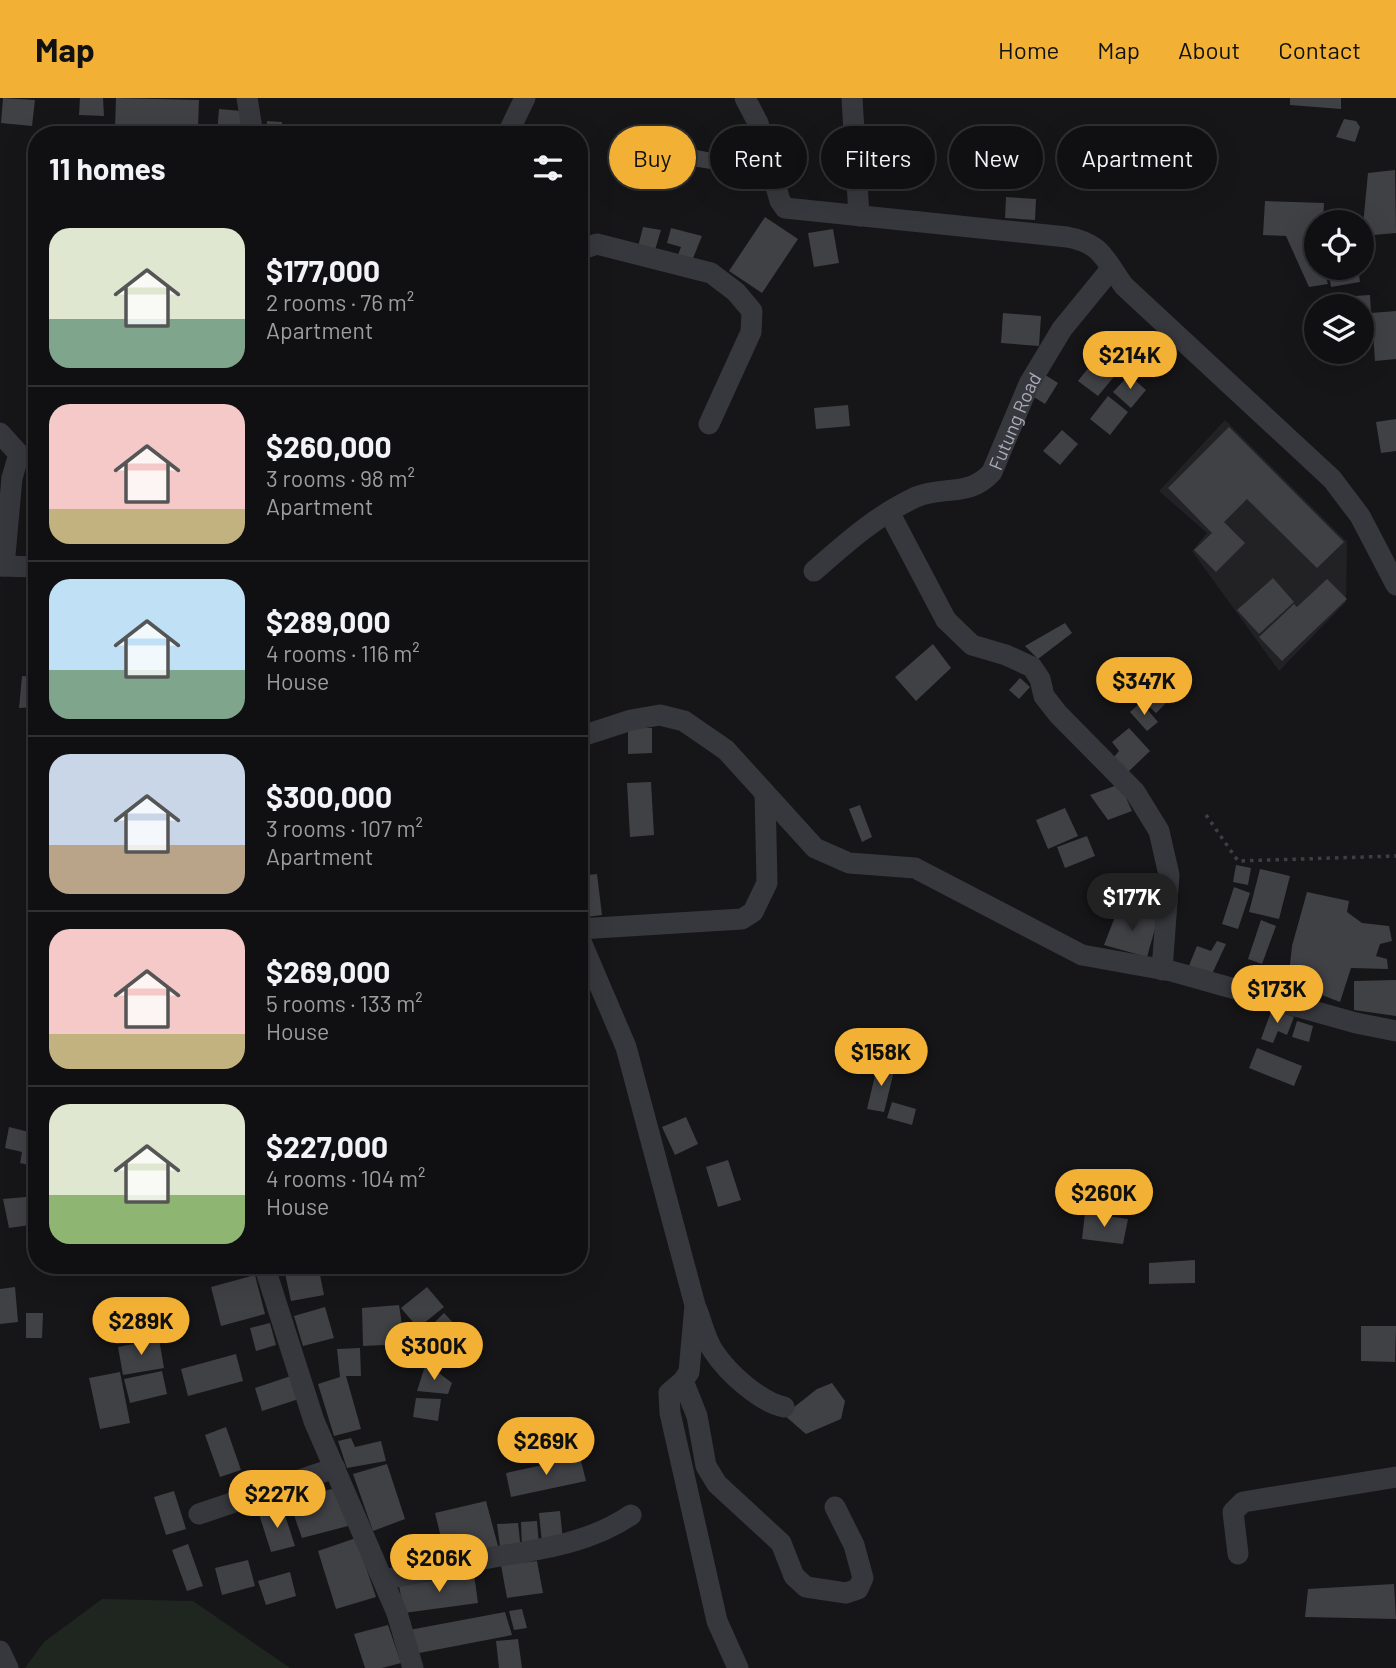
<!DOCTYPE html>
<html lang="en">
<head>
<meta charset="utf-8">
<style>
  :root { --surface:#101012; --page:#1e1e20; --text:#f1f3f6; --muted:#9c9d9f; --line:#303032; --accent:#f2b134 }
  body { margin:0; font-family:Barlow,sans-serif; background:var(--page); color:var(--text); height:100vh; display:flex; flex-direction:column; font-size:26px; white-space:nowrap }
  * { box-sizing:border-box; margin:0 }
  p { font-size:23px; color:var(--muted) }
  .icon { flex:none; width:38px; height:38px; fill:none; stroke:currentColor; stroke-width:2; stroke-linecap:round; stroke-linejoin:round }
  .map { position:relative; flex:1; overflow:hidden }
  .side { position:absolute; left:28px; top:28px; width:560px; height:1148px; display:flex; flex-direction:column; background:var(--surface); border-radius:28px; box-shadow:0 7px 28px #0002,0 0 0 2px var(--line) }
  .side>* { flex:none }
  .banner { position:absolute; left:609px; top:28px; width:665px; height:63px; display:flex; gap:14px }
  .fabs { position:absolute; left:1304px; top:112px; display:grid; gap:14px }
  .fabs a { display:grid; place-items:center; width:70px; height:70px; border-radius:50%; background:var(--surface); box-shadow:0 7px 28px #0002,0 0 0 2px var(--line); font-size:35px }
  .price { position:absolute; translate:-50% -60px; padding:0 16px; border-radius:24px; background:var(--accent); color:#111; font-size:23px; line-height:46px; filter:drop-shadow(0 2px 4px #0008) }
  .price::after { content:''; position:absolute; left:50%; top:42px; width:21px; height:16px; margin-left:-10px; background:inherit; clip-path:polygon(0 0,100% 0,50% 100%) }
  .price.on { background:#222; color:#fff }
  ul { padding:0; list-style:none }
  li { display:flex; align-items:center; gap:21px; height:175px; padding:0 21px }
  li+li { border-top:2px solid var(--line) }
  li span { display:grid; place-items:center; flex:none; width:196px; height:140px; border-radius:21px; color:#555 }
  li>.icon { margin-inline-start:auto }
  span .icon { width:84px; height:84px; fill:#fffc; stroke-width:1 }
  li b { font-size:30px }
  h2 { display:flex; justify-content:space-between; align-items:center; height:84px; padding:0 21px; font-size:30px }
  .tag { padding:0 24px; border-radius:32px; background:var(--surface); box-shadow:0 7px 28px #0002,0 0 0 2px var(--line); font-size:24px; line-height:63px }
  .tag.on { background:var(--accent); color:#111 }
  header { display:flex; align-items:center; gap:42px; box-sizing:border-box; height:98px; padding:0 35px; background:var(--accent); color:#111 }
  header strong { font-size:33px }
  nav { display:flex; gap:38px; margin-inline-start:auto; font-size:24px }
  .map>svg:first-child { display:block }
  .built { fill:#222225 }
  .green { fill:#1e261f }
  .building { fill:#404145 }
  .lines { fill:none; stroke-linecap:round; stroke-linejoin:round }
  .path { stroke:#3d3f44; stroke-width:3.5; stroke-dasharray:3.5 5; stroke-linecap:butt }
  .street { stroke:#37383d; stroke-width:21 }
  .labels { text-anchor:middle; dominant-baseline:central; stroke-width:5; stroke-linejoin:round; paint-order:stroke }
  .street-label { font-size:19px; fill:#a8adb8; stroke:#111113 }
</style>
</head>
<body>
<header>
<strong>Map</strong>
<nav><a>Home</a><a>Map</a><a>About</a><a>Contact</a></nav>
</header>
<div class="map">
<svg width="1396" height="1570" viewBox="0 0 1396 1570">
  <rect width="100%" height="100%" fill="#161618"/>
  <!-- built -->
  <polygon class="built" points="1225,322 1347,444 1346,504 1279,573 1192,453 1207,435 1159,393"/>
  <!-- green -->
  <polygon class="green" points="102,1501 193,1503 290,1570 25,1570 44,1544"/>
  <!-- building -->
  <g class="building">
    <polygon points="3,0 35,2 32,28 1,25"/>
    <polygon points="80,0 103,0 104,18 79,17"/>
    <polygon points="116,0 199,2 198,30 168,29 167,32 152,31 151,37 134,37 134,31 115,30"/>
    <polygon points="1290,0 1341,0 1341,11 1290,7"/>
    <polygon points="219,11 242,13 241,37 217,37"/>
    <polygon points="1344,21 1356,23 1360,29 1355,44 1336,39"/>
    <polygon points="267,23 282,24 281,37 266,37"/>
    <polygon points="682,49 727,58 724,73 691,68 687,74 676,71"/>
    <polygon points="1395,72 1396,135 1362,138 1368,75"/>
    <polygon points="1006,99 1036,101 1035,122 1005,120"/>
    <polygon points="1265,103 1324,105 1323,124 1316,124 1316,139 1313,139 1316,149 1316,170 1323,170 1328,186 1309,189 1286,138 1263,137"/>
    <polygon points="765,119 798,141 762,195 729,173"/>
    <polygon points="643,129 661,132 655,152 638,149"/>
    <polygon points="671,130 702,138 691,165 676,162 681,149 667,145"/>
    <polygon points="833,131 839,165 814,169 808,135"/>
    <polygon points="1328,170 1358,170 1360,184 1331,189"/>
    <polygon points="1370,197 1371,215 1396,213 1396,261 1375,263 1372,219 1362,220 1362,208 1341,208 1340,199"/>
    <polygon points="1003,215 1041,218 1039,248 1001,245"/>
    <polygon points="1097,259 1117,275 1098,298 1078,283"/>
    <polygon points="1042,275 1058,285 1045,306 1029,296"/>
    <polygon points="1129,277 1146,292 1131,310 1113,294"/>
    <polygon points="1108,298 1128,314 1110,337 1090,321"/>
    <polygon points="848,307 850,328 816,331 814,310"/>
    <polygon points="1396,321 1396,353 1381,355 1376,324"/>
    <polygon points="1229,329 1344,444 1317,470 1247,401 1224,424 1245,445 1216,474 1194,452 1212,435 1168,390"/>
    <polygon points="1062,332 1078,346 1060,367 1043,353"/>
    <polygon points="1273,480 1294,504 1259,536 1237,512"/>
    <polygon points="1327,481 1347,501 1282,563 1259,539 1294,506 1297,509"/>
    <polygon points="1065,525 1072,535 1038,561 1025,548"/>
    <polygon points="933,546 951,570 916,603 895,579"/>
    <polygon points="22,578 37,579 37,609 19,610"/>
    <polygon points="1020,580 1030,589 1019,601 1009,592"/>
    <polygon points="1151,591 1166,605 1156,615 1141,601"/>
    <polygon points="1141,604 1158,624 1147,633 1130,614"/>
    <polygon points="628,630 652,630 652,655 628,656"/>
    <polygon points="1129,630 1150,653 1127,675 1114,659 1119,653 1112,644"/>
    <polygon points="651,684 654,737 630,739 627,685"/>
    <polygon points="1120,686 1132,713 1108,722 1090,697"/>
    <polygon points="860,707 872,739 862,744 849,711"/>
    <polygon points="1065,710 1078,738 1048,751 1036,722"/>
    <polygon points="1087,738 1095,758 1065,770 1057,749"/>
    <polygon points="1236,767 1251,770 1248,787 1233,784"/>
    <polygon points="1260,771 1290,778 1279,821 1249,814"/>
    <polygon points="597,776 602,817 579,820 579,778"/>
    <polygon points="1234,789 1250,795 1238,831 1222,826"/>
    <polygon points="1307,794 1349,803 1347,814 1362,825 1389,828 1392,843 1380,846 1376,858 1387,861 1388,871 1351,870 1340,904 1288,884 1292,848"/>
    <polygon points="1118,811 1158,820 1147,859 1104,847"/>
    <polygon points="1261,822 1276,828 1262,866 1248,861"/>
    <polygon points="1217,843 1226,846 1211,878 1188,870 1197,848 1211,853"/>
    <polygon points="1396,882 1396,918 1354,912 1354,883"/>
    <polygon points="1272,911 1294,919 1287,937 1278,933 1273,945 1261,941"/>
    <polygon points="1297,923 1313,928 1309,944 1292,939"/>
    <polygon points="1257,950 1302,968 1294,988 1249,970"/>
    <polygon points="878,965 895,969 884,1014 867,1011"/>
    <polygon points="892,1004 916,1011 912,1027 887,1020"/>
    <polygon points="686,1019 698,1046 675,1057 662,1029"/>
    <polygon points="9,1029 37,1036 37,1069 20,1065 22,1054 5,1050"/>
    <polygon points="728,1062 741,1102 718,1109 706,1069"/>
    <polygon points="37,1098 37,1126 9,1130 3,1101"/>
    <polygon points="1085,1115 1128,1121 1123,1146 1082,1141"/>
    <polygon points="1195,1162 1195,1185 1149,1186 1149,1165"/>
    <polygon points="318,1167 324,1197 291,1203 284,1171"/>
    <polygon points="361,1167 396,1167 396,1173 361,1172"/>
    <polygon points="255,1177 265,1216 221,1228 211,1189"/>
    <polygon points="15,1189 18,1224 0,1226 0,1191"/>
    <polygon points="427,1189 444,1209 418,1230 401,1210"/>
    <polygon points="399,1207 405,1246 363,1248 362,1210"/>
    <polygon points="325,1209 334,1240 303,1248 294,1218"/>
    <polygon points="141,1210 146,1241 116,1246 110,1215"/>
    <polygon points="26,1215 43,1215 42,1240 26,1240"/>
    <polygon points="444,1215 460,1232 438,1250 423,1236"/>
    <polygon points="270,1225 276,1247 256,1253 250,1230"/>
    <polygon points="1361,1228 1396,1228 1395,1264 1361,1263"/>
    <polygon points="159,1241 164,1270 123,1277 118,1249"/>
    <polygon points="360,1250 361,1278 346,1278 361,1331 334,1338 318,1286 340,1279 337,1251"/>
    <polygon points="236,1256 243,1283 188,1298 181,1271"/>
    <polygon points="426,1265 452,1285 448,1296 417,1293"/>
    <polygon points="162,1273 167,1296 130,1305 124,1281"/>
    <polygon points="120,1274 130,1325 100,1331 89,1280"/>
    <polygon points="291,1278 299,1301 262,1313 255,1290"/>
    <polygon points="832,1285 845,1303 841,1321 806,1336 784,1317 817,1291"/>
    <polygon points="416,1300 441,1301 438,1323 413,1319"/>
    <polygon points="226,1329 241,1372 220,1379 205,1337"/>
    <polygon points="351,1340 355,1349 381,1343 386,1363 347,1370 338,1343"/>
    <polygon points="580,1359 586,1383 511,1399 506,1375"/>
    <polygon points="387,1366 405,1421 373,1433 353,1376"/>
    <polygon points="335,1390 348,1428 302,1440 289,1403"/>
    <polygon points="174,1393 186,1431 166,1437 154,1399"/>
    <polygon points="486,1403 498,1448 446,1460 435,1415"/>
    <polygon points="282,1408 295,1448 271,1454 259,1416"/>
    <polygon points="560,1413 563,1443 542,1445 539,1415"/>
    <polygon points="537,1423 539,1448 522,1449 521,1424"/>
    <polygon points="518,1425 521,1452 501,1456 497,1426"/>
    <polygon points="356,1440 376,1499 336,1511 318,1453"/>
    <polygon points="188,1446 203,1488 187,1493 172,1452"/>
    <polygon points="248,1462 255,1488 222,1497 215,1470"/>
    <polygon points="537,1463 543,1495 507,1500 501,1467"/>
    <polygon points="290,1474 296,1498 266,1507 258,1483"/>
    <polygon points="474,1476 478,1505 404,1515 399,1488"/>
    <polygon points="1394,1486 1396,1521 1305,1519 1308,1491"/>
    <polygon points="522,1511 527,1530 514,1532 509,1513"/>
    <polygon points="505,1514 512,1537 414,1556 409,1532"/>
    <polygon points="388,1527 401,1565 382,1570 365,1570 354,1536"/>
    <polygon points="518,1541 522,1570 499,1570 496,1543"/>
  </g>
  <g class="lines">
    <!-- path -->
    <polyline class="path" points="1206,717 1238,763 1396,758"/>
    <!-- street -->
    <g class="street">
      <polyline points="247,0 253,37"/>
      <path d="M745 0 758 25 780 103 785 110 1067 139C1102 145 1105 162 1124 188L1332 381 1360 418 1396 487"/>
      <polyline points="852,0 859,118"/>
      <polyline points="507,37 525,0"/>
      <polyline points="579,152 597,146 711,175 736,194 752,213 751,234 709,326"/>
      <polyline points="0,335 19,356 12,380 4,468"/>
      <polyline points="889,414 946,522 972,547 1006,557 1032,569 1040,581 1044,598 1058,616 1135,694 1159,733 1169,777 1162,872"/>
      <polyline points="0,468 37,469"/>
      <path id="s1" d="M814 473C846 445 877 417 916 399 944 387 969 400 992 374L1029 286 1062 231 1111 171"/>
      <polyline points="579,639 631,622 660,617 684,623 726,652 815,750 849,765 915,770 1082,857 1171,873 1356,925 1396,933"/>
      <polyline points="579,831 742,821 753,814 767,785 765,695"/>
      <polyline points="579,839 626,949 695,1207 689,1274 683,1283 669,1295 670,1315 717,1523 738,1570"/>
      <polyline points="264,1167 314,1323 397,1515 413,1570"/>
      <path d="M697 1212C702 1225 706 1243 714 1254 728 1275 760 1304 784 1309"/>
      <polyline points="683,1283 697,1318 706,1368 717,1386 781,1445 794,1478 806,1489 846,1495 858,1491 863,1480 854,1447 835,1409"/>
      <polyline points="199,1416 335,1370"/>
      <polyline points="1238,1456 1233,1414 1243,1404 1396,1379"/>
      <path d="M383 1482C417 1475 450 1467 483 1461 534 1452 587 1447 631 1417"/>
      <polyline points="0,1553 8,1570"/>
    </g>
  </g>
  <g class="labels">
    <!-- street labels -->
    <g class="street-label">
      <text stroke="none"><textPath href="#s1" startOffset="264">Futung Road</textPath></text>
    </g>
  </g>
</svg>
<div class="fabs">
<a><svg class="icon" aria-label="locate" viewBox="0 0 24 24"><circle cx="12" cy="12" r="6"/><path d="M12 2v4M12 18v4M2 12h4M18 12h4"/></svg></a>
<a><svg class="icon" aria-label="layers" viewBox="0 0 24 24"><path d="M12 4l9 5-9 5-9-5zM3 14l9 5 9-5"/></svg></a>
</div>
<b class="price" style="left:1130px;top:293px">$214K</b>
<b class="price" style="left:1144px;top:619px">$347K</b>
<b class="price on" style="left:1132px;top:835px">$177K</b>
<b class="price" style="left:1277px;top:927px">$173K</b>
<b class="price" style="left:881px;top:990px">$158K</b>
<b class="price" style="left:1104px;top:1131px">$260K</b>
<b class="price" style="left:141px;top:1259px">$289K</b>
<b class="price" style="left:434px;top:1284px">$300K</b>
<b class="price" style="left:546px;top:1379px">$269K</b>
<b class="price" style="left:277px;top:1432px">$227K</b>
<b class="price" style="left:439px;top:1496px">$206K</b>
<div class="banner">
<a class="tag on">Buy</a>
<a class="tag">Rent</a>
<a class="tag">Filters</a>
<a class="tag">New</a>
<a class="tag">Apartment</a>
</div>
<section class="side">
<h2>11 homes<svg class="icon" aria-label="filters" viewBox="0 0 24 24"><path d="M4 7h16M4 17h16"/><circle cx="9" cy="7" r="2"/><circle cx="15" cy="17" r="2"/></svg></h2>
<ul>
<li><span style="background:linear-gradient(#dfe7d0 65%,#7fa58c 0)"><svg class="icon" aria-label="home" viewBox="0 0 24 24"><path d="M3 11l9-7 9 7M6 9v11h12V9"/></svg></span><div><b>$177,000</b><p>2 rooms · 76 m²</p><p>Apartment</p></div></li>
<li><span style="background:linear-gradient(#f6c9c9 75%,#c2b280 0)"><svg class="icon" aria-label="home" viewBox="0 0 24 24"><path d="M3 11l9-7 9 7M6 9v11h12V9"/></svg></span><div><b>$260,000</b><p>3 rooms · 98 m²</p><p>Apartment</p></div></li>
<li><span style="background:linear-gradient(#bfe0f5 65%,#7fa58c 0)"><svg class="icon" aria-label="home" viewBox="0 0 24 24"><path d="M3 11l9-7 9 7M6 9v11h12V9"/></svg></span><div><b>$289,000</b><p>4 rooms · 116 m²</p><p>House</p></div></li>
<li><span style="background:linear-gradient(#c9d6e8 65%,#b9a48a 0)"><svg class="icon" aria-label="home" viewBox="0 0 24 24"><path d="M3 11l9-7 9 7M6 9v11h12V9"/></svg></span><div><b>$300,000</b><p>3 rooms · 107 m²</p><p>Apartment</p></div></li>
<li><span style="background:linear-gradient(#f6c9c9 75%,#c2b280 0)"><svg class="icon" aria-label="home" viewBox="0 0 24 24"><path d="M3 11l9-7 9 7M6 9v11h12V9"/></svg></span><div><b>$269,000</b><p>5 rooms · 133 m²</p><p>House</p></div></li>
<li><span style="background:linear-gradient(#dfe7d0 65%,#8fb573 0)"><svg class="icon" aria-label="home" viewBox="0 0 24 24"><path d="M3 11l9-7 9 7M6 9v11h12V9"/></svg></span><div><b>$227,000</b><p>4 rooms · 104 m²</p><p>House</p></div></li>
</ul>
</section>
</div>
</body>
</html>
